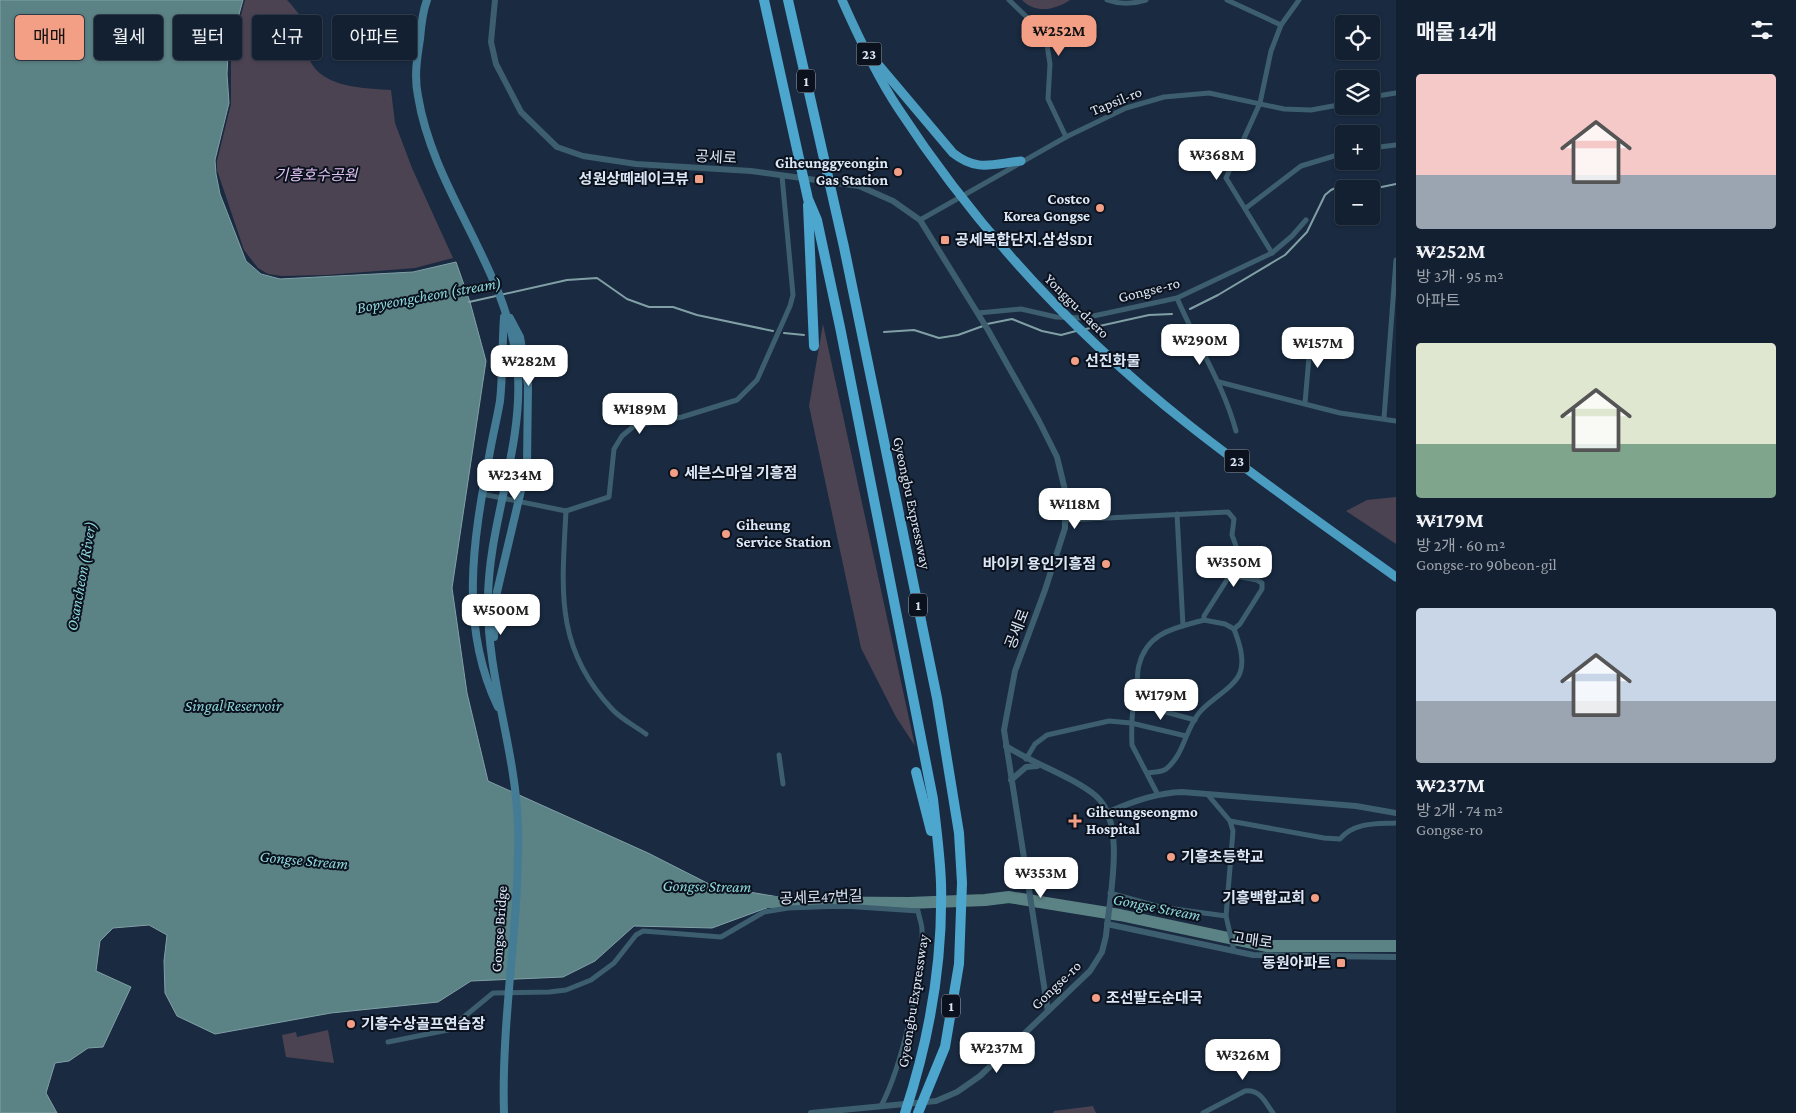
<!DOCTYPE html>
<html lang="ko">
<head>
<meta charset="utf-8">
<style>
  :root { --surface:#132031; --page:#1c2839; --text:#f1f3f6; --muted:#9da3ab; --line:#323e4d; --accent:#f39f85 }
  body { margin:0; font-family:"Crimson Pro","Noto Sans KR",serif; background:var(--page); color:var(--text); height:100vh; display:flex; flex-direction:column; font-size:19px; white-space:nowrap }
  * { box-sizing:border-box; margin:0 }
  p { font-size:16px; color:var(--muted) }
  .icon { flex:none; width:28px; height:28px; fill:none; stroke:currentColor; stroke-width:2; stroke-linecap:round; stroke-linejoin:round }
  .map { position:relative; flex:1; overflow:hidden }
  .panel { display:flex; flex-direction:column; background:var(--surface); width:400px }
  .panel>* { flex:none }
  .banner { position:absolute; left:15px; top:15px; width:475px; height:45px; display:flex; gap:10px }
  .tools { position:absolute; left:1335px; top:15px; display:grid; gap:10px }
  .tools a { display:grid; place-items:center; width:45px; height:45px; border-radius:5px; background:var(--surface); box-shadow:0 1px 4px #0004,0 0 0 1px var(--line); font-size:25px }
  .price { position:absolute; translate:-50% -42px; padding:0 11px; border-radius:10px; background:#fff; color:#222; font-size:16px; line-height:32px; filter:drop-shadow(0 1px 2px #0008) }
  .price::after { content:''; position:absolute; left:50%; top:30px; width:15px; height:11px; margin-left:-8px; background:inherit; clip-path:polygon(0 0,100% 0,50% 100%) }
  .price.active { background:var(--accent); color:#111 }
  ul { padding:0; list-style:none }
  li { display:grid; align-content:center; gap:10px; height:265px; padding:0 20px }
  li span { display:grid; place-items:center; height:155px; border-radius:5px; color:#555 }
  li>.icon { margin-inline-start:auto }
  span .icon { width:90px; height:90px; fill:#fffc; stroke-width:1 }
  li b { font-size:21px }
  h2 { display:flex; justify-content:space-between; align-items:center; height:60px; padding:0 20px; font-size:21px }
  .chip { padding:0 18px; border-radius:5px; background:var(--surface); box-shadow:0 1px 4px #0004,0 0 0 1px var(--line); font-size:18px; line-height:45px }
  .chip.active { background:var(--accent); color:#111 }
  main { display:flex; flex:1; min-height:0 }
  .map>svg:first-child { display:block }
  .green { fill:#4c4352 }
  .water { fill:#5b8284; stroke:#81a0a6 }
  .lines { fill:none; stroke-linecap:round; stroke-linejoin:round }
  .stream { stroke:#81a0a6; stroke-width:2 }
  .river { stroke:#5b8284; stroke-width:12 }
  .minor { stroke:#3d5e6e; stroke-width:5 }
  .tertiary { stroke:#3d5e6e; stroke-width:6 }
  .secondary { stroke:#457c95; stroke-width:8 }
  .trunk { stroke:#4a9cc0; stroke-width:9 }
  .motorway { stroke:#4ca6cd; stroke-width:10 }
  .poi-dot { fill:#f39f85; stroke:#0b121d; stroke-width:2 }
  .labels { text-anchor:middle; dominant-baseline:central; stroke-width:4; stroke-linejoin:round; paint-order:stroke }
  .shield { fill:#0b121d; stroke:#9da6b5; stroke-width:1 }
  .shield-label { font-size:14px; font-weight:bold; fill:#dbe6f6 }
  .street-label { font-size:15px; fill:#dbe6f6; stroke:#0b121d }
  .poi-label { font-size:15px; font-weight:bold; fill:#dbe6f6; stroke:#0b121d; text-anchor:start }
  .park-label { font-size:15px; font-style:italic; fill:#e0c1f1; stroke:#0b121d }
  .water-label { font-size:16px; font-style:italic; fill:#8ed7dc; stroke:#0b121d }
</style>
</head>
<body>
<main>
<div class="map">
<svg width="1396" height="1113" viewBox="0 0 1396 1113">
  <rect width="100%" height="100%" fill="#192a41"/>
  <!-- green -->
  <g class="green">
    <path d="M245 0H287C310 25 301 21 307 51 314 88 362 88 391 90L395 123 412 168 453 258 415 268 327 275 282 276 268 274 258 268 244 250 217 170V161L231 104V54Z"/>
    <path d="M1022 0H1070C1055 10 1036 14 1022 0Z"/>
    <polygon points="823,324 915,746 896,717 861,648 809,406"/>
    <polygon points="1396,497 1396,544 1346,511 1367,500"/>
    <polygon points="328,1030 334,1063 286,1057 282,1035 296,1032 297,1037"/>
    <polygon points="1093,1106 1096,1113 1053,1113 1054,1111"/>
  </g>
  <!-- water -->
  <polygon class="water" points="0,0 243,0 228,54 227,74 229,103 215,160 216,174 220,194 246,261 261,274 280,279 413,272 456,262 470,302 486,361 452,588 467,693 488,781 648,853 713,886 791,899 712,928 634,926 595,961 563,977 471,981 438,1002 331,1013 215,1034 177,1016 165,993 164,961 167,935 149,925 113,928 100,941 96,971 131,987 103,1047 88,1048 69,1061 55,1063 46,1093 57,1113 0,1113"/>
  <g class="lines">
    <!-- stream -->
    <g class="stream">
      <polyline points="500,295 567,280 597,278 627,299 649,307 673,307 697,315 773,331"/>
      <polyline points="469,302 496,296"/>
      <polyline points="1190,309 1218,295 1285,255 1307,232 1325,195 1331,190 1344,184 1372,189 1396,184"/>
      <polyline points="987,324 1012,319 1042,331 1061,335 1076,331"/>
      <polyline points="1086,329 1149,315 1172,314"/>
      <polyline points="884,332 914,330 939,338 958,335 983,326"/>
      <polyline points="784,333 804,335"/>
    </g>
    <!-- river -->
    <polyline class="river" points="766,902 909,903 985,900 1009,897 1120,915 1266,946 1396,946"/>
    <!-- minor -->
    <g class="minor">
      <polyline points="1009,0 1037,27 1047,45 1050,64 1048,99 1066,137"/>
      <path d="M1107 0C1121 5 1133 4 1146 0"/>
      <polyline points="1227,0 1281,25"/>
      <polyline points="1371,97 1396,93"/>
      <polyline points="1371,148 1396,145"/>
      <polyline points="1246,208 1301,166 1344,153"/>
      <polyline points="920,220 1066,137 1126,108 1164,97 1209,93 1284,109 1311,110 1344,104"/>
      <polyline points="1272,253 1226,178 1260,103 1271,51 1281,25 1299,0"/>
      <path d="M1177 298C1196 343 1223 383 1236 431"/>
      <polyline points="978,313 1021,309 1056,317 1084,318 1177,298 1272,253 1292,236 1306,220"/>
      <polyline points="1219,382 1340,413 1396,421"/>
      <polyline points="1305,403 1311,334"/>
      <polyline points="1384,418 1396,260"/>
      <polyline points="482,494 566,511"/>
      <polyline points="1177,514 1183,626"/>
      <polyline points="1067,520 1228,512 1234,519 1232,535 1236,546 1233,571 1230,575"/>
      <polyline points="1204,620 1225,624 1234,629"/>
      <polyline points="1133,703 1195,720"/>
      <path d="M646 734C635 726 621 719 612 709 554 647 562 589 566 511L609 497 614 449 622 436 634 426 682 417 737 400 757 380 790 306 793 295 782 176"/>
      <polyline points="779,755 783,784"/>
      <polyline points="1026,759 1035,744 1047,735 1109,721 1131,723 1186,736"/>
      <path d="M1148 773C1155 771 1161 773 1166 769 1184 755 1185 730 1199 713 1209 700 1234 688 1240 673 1245 659 1239 642 1234 629L1240 624 1262 589V583L1257 580 1230 575 1204 616V620C1175 628 1147 632 1139 665 1137 671 1138 678 1137 684 1132 705 1131 724 1132 745L1158 795"/>
      <polyline points="1208,795 1230,821"/>
      <path d="M1110 893 1160 907 1226 916 1233 831 1230 821 1324 838 1340 839C1354 822 1376 824 1396 823"/>
      <polyline points="1226,916 1234,951"/>
      <path d="M388 1042 448 1030 493 993 549 992 566 990 591 980 614 963 636 935 643 931 721 937 764 912 788 908 843 906 918 911C919 917 922 924 922 930 924 972 901 1069 881 1106"/>
      <path d="M1203 1113 1245 1091C1260 1089 1265 1102 1273 1113"/>
    </g>
    <!-- tertiary -->
    <g class="tertiary">
      <polyline points="495,0 491,42 496,64 521,112 557,147 583,156 636,164 751,171 859,186 893,201 920,220 988,330 1039,421 1057,457 1065,490 1065,528 1045,590 1015,671 1004,730 1048,1011"/>
      <polyline points="1011,780 1026,767 1037,766"/>
      <path d="M1109 812C1133 801 1156 793 1182 792L1356 806 1396 813"/>
      <polyline points="1107,924 1253,955 1396,957"/>
      <path d="M811 1113 936 1101 957 1092 980 1076 1090 971 1102 952 1106 936C1109 899 1127 823 1096 796 1072 776 1033 764 1006 746"/>
    </g>
    <!-- secondary -->
    <g class="secondary">
      <path d="M427 0C422 13 421 26 420 39 417 58 414 77 418 96 434 195 512 273 518 375 522 452 488 525 488 601 487 678 516 750 518 827 520 923 501 1017 504 1113"/>
      <polyline points="494,637 497,592 527,465 528,385 520,337 510,318"/>
      <path d="M498 707C459 626 473 541 489 457 492 438 497 419 500 401 503 373 502 345 504 317"/>
    </g>
    <!-- trunk -->
    <g class="trunk">
      <path d="M842 0C858 36 876 75 898 108 977 229 1076 336 1189 425 1256 478 1326 527 1396 577"/>
      <path d="M877 63 953 153C977 172 992 164 1021 161"/>
    </g>
    <!-- motorway -->
    <g class="motorway">
      <path d="M764 0 808 199 817 220 840 327 933 799C936 827 940 855 941 883 943 960 929 1040 905 1113"/>
      <polyline points="788,0 844,247 937,698 959,833 962,883 959,964 945,1047 918,1113"/>
      <polyline points="808,205 814,346"/>
      <polyline points="916,772 931,831"/>
    </g>
  </g>
  <!-- markers -->
  <g class="poi-dot">
    <circle cx="898" cy="172" r="5"/>
    <rect x="694" y="174" width="10" height="10" rx="2.5"/>
    <circle cx="1100" cy="208" r="5"/>
    <rect x="940" y="235" width="10" height="10" rx="2.5"/>
    <circle cx="1075" cy="361" r="5"/>
    <circle cx="674" cy="473" r="5"/>
    <circle cx="726" cy="534" r="5"/>
    <circle cx="1106" cy="564" r="5"/>
    <path d="M1072.5 813.5h5v5h5v5h-5v5h-5v-5h-5v-5h5z"/>
    <circle cx="1171" cy="857" r="5"/>
    <circle cx="1315" cy="898" r="5"/>
    <rect x="1336" y="958" width="10" height="10" rx="2.5"/>
    <circle cx="1096" cy="998" r="5"/>
    <circle cx="351" cy="1024" r="5"/>
  </g>
  <g class="labels">
    <!-- shield labels -->
    <g class="shield">
      <rect x="856.5" y="42.5" width="25" height="23" rx="4"/>
      <rect x="797" y="69.5" width="18" height="23" rx="4"/>
      <rect x="1224.5" y="449.5" width="25" height="23" rx="4"/>
      <rect x="909" y="593.5" width="18" height="23" rx="4"/>
      <rect x="942" y="994.5" width="18" height="23" rx="4"/>
    </g>
    <g class="shield-label">
      <text x="869" y="54">23</text>
      <text x="806" y="81">1</text>
      <text x="1237" y="461">23</text>
      <text x="918" y="605">1</text>
      <text x="951" y="1006">1</text>
    </g>
    <!-- street labels -->
    <g class="street-label">
      <text transform="translate(1116 101) rotate(-22)">Tapsil-ro</text>
      <text transform="translate(716 157) rotate(3)">공세로</text>
      <text transform="translate(1149 290) rotate(-14)">Gongse-ro</text>
      <text transform="translate(1077 306) rotate(45)">Yonggu-daero</text>
      <text transform="translate(912 503) rotate(78)">Gyeongbu Expressway</text>
      <text transform="translate(1017 629) rotate(-69)">공세로</text>
      <text transform="translate(821 897) rotate(-2)">공세로47번길</text>
      <text transform="translate(499 929) rotate(-86)">Gongse Bridge</text>
      <text transform="translate(1252 940) rotate(8)">고매로</text>
      <text transform="translate(1056 985) rotate(-44)">Gongse-ro</text>
      <text transform="translate(913 1001) rotate(-81)">Gyeongbu Expressway</text>
    </g>
    <!-- poi labels -->
    <g class="poi-label">
      <text x="888" y="163" text-anchor="end">Giheunggyeongin<tspan x="888" dy="17">Gas Station</tspan></text>
      <text x="689" y="179" text-anchor="end">성원상떼레이크뷰</text>
      <text x="1090" y="199" text-anchor="end">Costco<tspan x="1090" dy="17">Korea Gongse</tspan></text>
      <text x="955" y="240">공세복합단지.삼성SDI</text>
      <text x="1085" y="361">선진화물</text>
      <text x="684" y="473">세븐스마일 기흥점</text>
      <text x="736" y="525">Giheung<tspan x="736" dy="17">Service Station</tspan></text>
      <text x="1096" y="564" text-anchor="end">바이키 용인기흥점</text>
      <text x="1086" y="812">Giheungseongmo<tspan x="1086" dy="17">Hospital</tspan></text>
      <text x="1181" y="857">기흥초등학교</text>
      <text x="1305" y="898" text-anchor="end">기흥백합교회</text>
      <text x="1331" y="963" text-anchor="end">동원아파트</text>
      <text x="1106" y="998">조선팔도순대국</text>
      <text x="361" y="1024">기흥수상골프연습장</text>
    </g>
    <!-- park labels -->
    <g class="park-label">
      <text x="316" y="175">기흥호수공원</text>
    </g>
    <!-- water labels -->
    <g class="water-label">
      <text transform="translate(429 295) rotate(-10)">Bopyeongcheon (stream)</text>
      <text transform="translate(81 576) rotate(-80)">Osancheon (River)</text>
      <text x="233" y="705">Singal Reservoir</text>
      <text transform="translate(304 860) rotate(5)">Gongse Stream</text>
      <text transform="translate(707 886) rotate(1)">Gongse Stream</text>
      <text transform="translate(1157 907) rotate(11)">Gongse Stream</text>
    </g>
  </g>
</svg>
<div class="tools">
<a><svg class="icon" aria-label="locate" viewBox="0 0 24 24"><circle cx="12" cy="12" r="6"/><path d="M12 2v4M12 18v4M2 12h4M18 12h4"/></svg></a>
<a><svg class="icon" aria-label="layers" viewBox="0 0 24 24"><path d="M12 4l9 5-9 5-9-5zM3 14l9 5 9-5"/></svg></a>
<a>+</a>
<a>−</a>
</div>
<b class="price active" style="left:1059px;top:57px">₩252M</b>
<b class="price" style="left:1217px;top:181px">₩368M</b>
<b class="price" style="left:1200px;top:366px">₩290M</b>
<b class="price" style="left:1318px;top:369px">₩157M</b>
<b class="price" style="left:529px;top:387px">₩282M</b>
<b class="price" style="left:640px;top:435px">₩189M</b>
<b class="price" style="left:515px;top:501px">₩234M</b>
<b class="price" style="left:1075px;top:530px">₩118M</b>
<b class="price" style="left:1234px;top:588px">₩350M</b>
<b class="price" style="left:501px;top:636px">₩500M</b>
<b class="price" style="left:1161px;top:721px">₩179M</b>
<b class="price" style="left:1041px;top:899px">₩353M</b>
<b class="price" style="left:997px;top:1074px">₩237M</b>
<b class="price" style="left:1243px;top:1081px">₩326M</b>
<div class="banner">
<a class="chip active">매매</a>
<a class="chip">월세</a>
<a class="chip">필터</a>
<a class="chip">신규</a>
<a class="chip">아파트</a>
</div>
</div>
<section class="panel">
<h2>매물 14개<svg class="icon" aria-label="filters" viewBox="0 0 24 24"><path d="M4 7h16M4 17h16"/><circle cx="9" cy="7" r="2"/><circle cx="15" cy="17" r="2"/></svg></h2>
<ul>
<li><span style="background:linear-gradient(#f6c9c9 65%,#9aa5b1 0)"><svg class="icon" aria-label="home" viewBox="0 0 24 24"><path d="M3 11l9-7 9 7M6 9v11h12V9"/></svg></span><div><b>₩252M</b><p>방 3개 · 95 m²</p><p>아파트</p></div></li>
<li><span style="background:linear-gradient(#dfe7d0 65%,#7fa58c 0)"><svg class="icon" aria-label="home" viewBox="0 0 24 24"><path d="M3 11l9-7 9 7M6 9v11h12V9"/></svg></span><div><b>₩179M</b><p>방 2개 · 60 m²</p><p>Gongse-ro 90beon-gil</p></div></li>
<li><span style="background:linear-gradient(#c9d6e8 60%,#9aa5b1 0)"><svg class="icon" aria-label="home" viewBox="0 0 24 24"><path d="M3 11l9-7 9 7M6 9v11h12V9"/></svg></span><div><b>₩237M</b><p>방 2개 · 74 m²</p><p>Gongse-ro</p></div></li>
</ul>
</section>
</main>
</body>
</html>
